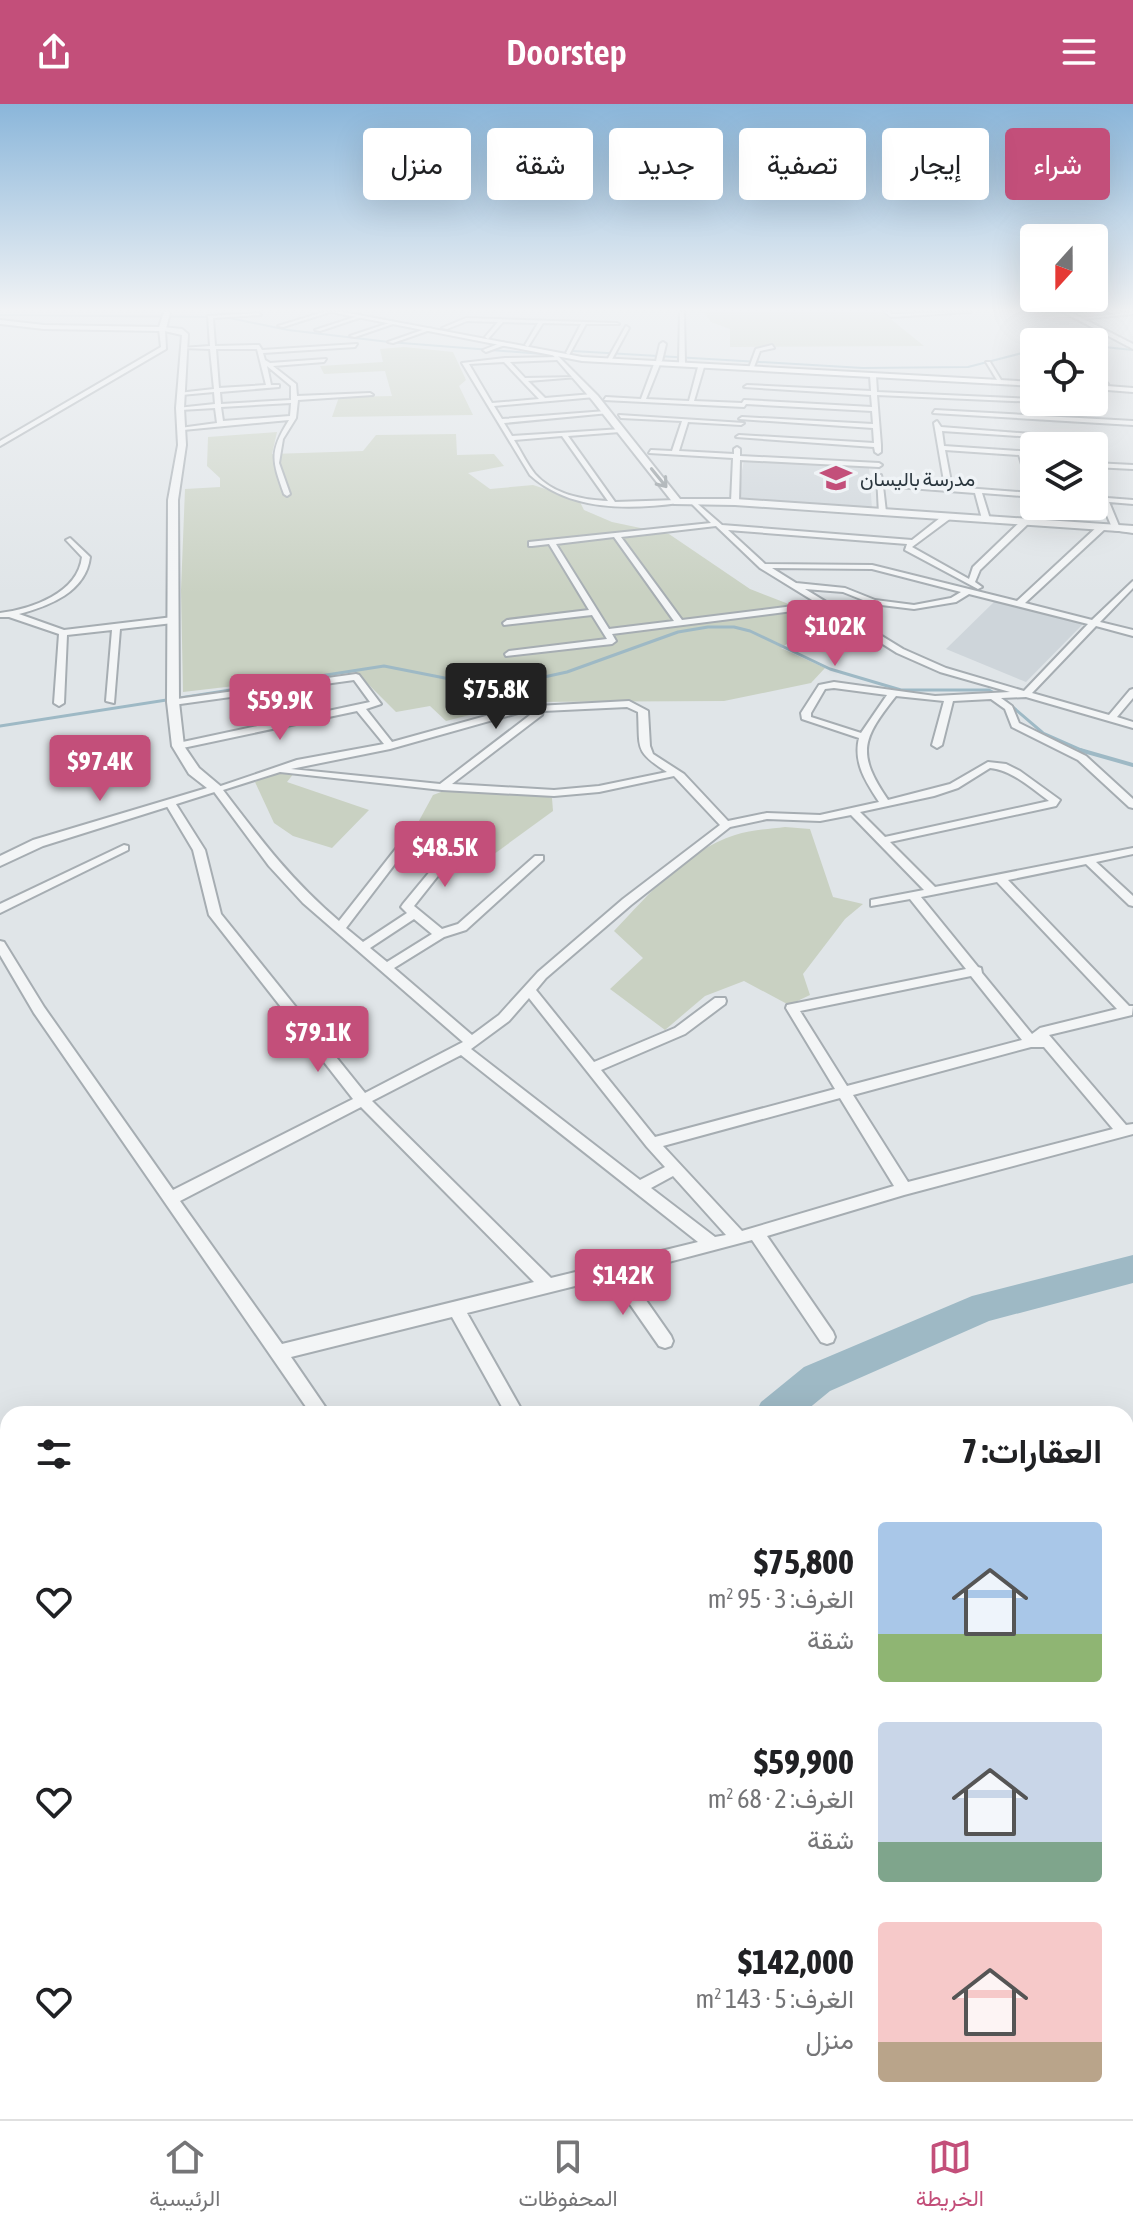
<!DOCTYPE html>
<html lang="ar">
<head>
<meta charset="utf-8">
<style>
  :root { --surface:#fff; --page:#f2f2f2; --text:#202124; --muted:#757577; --line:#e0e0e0; --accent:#c34f7a }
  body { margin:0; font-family:"Asap Condensed",Vazirmatn,sans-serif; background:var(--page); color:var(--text); direction:rtl; height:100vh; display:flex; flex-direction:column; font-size:30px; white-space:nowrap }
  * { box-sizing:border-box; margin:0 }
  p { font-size:26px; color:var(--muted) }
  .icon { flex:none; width:44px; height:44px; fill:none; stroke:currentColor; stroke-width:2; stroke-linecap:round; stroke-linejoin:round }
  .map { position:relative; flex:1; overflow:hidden; direction:ltr }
  .side { position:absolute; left:0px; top:1302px; width:1134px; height:714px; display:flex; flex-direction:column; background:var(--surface); border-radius:24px 24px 0 0; box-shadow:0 8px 32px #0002; direction:rtl }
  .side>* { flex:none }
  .hud { position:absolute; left:24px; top:24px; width:1086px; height:72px; direction:rtl; display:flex; gap:16px }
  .needle { width:52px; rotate:201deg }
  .controls { position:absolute; left:1020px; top:120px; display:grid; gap:16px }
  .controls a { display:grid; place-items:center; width:88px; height:88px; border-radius:8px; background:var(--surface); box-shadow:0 8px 32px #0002; font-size:40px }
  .price { position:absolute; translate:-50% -68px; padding:0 18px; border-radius:8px; background:var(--accent); color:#fff; font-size:26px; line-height:52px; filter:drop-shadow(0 2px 4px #0008) }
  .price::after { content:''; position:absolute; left:50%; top:48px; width:24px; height:18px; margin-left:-12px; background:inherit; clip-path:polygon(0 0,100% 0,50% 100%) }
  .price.active { background:#222; color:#fff }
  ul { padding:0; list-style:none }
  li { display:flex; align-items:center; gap:24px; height:200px; padding:0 32px }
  li span { display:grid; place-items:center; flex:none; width:224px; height:160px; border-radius:8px; color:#555 }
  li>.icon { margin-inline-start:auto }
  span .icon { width:96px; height:96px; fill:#fffc; stroke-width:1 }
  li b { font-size:34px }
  h2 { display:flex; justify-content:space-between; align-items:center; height:96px; padding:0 32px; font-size:34px }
  .tag { padding:0 28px; border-radius:8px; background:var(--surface); box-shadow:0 8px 32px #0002; font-size:28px; line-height:72px }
  .tag.active { background:var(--accent); color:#fff }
  header { display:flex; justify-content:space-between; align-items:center; height:104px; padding:0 32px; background:var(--accent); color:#fff; font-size:36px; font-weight:600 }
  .tabs { display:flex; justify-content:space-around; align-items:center; height:112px; border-top:2px solid var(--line); background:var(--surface); font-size:22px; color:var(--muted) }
  .tabs a { display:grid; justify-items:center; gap:4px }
  .tabs .active { color:var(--accent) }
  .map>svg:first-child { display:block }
  .built { fill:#ced5da }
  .green { fill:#c9d1c2 }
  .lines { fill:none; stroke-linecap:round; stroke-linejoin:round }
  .stream-far2 { stroke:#9eb9c5; stroke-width:2 }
  .stream-far1 { stroke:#9eb9c5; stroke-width:3 }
  .stream { stroke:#9eb9c5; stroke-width:4 }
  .river { fill:#9eb9c5; fill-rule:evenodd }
  .minor-casing { stroke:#a6adb2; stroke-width:4 }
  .tertiary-casing { stroke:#a6adb2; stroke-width:4 }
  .secondary-casing { stroke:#a6adb2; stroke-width:4 }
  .minor { fill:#f3f5f6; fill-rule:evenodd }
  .tertiary { fill:#f3f5f6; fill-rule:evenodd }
  .secondary { fill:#fff; fill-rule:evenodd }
  .oneway { stroke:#8e969a }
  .labels { text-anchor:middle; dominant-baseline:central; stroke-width:7; stroke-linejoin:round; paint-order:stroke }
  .far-poi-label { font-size:20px; fill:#2a363e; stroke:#eff3f6; text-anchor:start }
</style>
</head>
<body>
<header><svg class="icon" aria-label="menu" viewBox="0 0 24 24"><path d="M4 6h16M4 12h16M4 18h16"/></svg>Doorstep<svg class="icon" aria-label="share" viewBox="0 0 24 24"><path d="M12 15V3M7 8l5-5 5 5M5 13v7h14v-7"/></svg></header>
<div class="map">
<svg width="1133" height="2015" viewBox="0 0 1133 2015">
  <rect width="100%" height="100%" fill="#e0e5e8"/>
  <!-- built -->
  <g class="built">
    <polygon points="744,356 869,364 872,404 737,395"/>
    <polygon points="996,496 1084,519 1026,578 946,545"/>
  </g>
  <!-- green -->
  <g class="green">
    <polygon points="704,208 882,208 924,242 730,243 730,225 711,218"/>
    <polygon points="404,243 453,248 466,276 459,282 473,311 332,313 339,293 392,292 385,267 324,270 320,262 383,258 380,245"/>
    <polygon points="277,328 272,350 363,347 376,331 456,330 457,351 494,350 504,362 468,369 490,385 533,381 579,396 584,406 612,418 669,430 750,485 825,514 781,544 825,564 811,579 724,597 521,598 446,617 430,602 396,608 356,568 183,588 181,486 185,385 220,383 220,374 207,362 208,333"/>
    <polygon points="279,667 294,669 287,678 369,706 332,744 293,732 274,719 255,678"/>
    <polygon points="449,685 544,692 552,694 553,707 490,753 414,726 433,691"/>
    <path d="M785 723 810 725 833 793 863 800 845 815 803 870 810 891 789 901 744 877 705 892 665 926 610 885 643 854 614 827C649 790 685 747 735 731 750 726 769 725 785 723Z"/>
  </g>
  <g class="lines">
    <!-- stream-far2 -->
    <g class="stream-far2">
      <polyline points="0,211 215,213"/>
      <polyline points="225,213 288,226 389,238 543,250"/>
      <polyline points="1094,242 1133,246"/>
      <polyline points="573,247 863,264 968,263 1034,246"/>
    </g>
    <!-- stream-far1 -->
    <polyline class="stream-far1" points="0,622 384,562 470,579 512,580 567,568 678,528 708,523 734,523 750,527 830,565 901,586 989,586 1001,593 1043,629 1086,648"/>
    <!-- stream -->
    <polyline class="stream" points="1080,646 1133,661"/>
    <!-- river -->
    <g class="river">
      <polygon points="1133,1151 1133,1179 989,1217 830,1287 802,1310 755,1310 761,1298 804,1263 972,1192"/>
      <polygon points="234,2008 291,2008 288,2015 231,2015"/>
    </g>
    <defs>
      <g id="minor">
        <polygon points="324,208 330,208 283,223 278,222"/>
        <polygon points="680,208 684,208 685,259 682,261 679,259"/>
        <polygon points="885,208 889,208 892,210 970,208 891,213"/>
        <polygon points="1133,208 1133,210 1081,215 1083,214"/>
        <path d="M259 209 261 211 213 214 215 242 259 241 262 246 357 240 355 243 263 249 265 256 270 259 326 255 324 258 273 262 296 280 297 292 370 289 373 291 298 296 296 314 283 335 279 359 290 390 287 392 284 390C272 356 269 348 289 316L183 326 180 324 217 319 215 304 180 306 177 304 215 300 214 288 181 291 178 289 214 285 210 245 182 244 210 242 208 212ZM216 245H257L266 281 219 284ZM267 262 291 282V296L221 300 220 288 279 283V281H271ZM291 299 290 312 223 317 221 303Z"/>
        <polygon points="358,212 362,213 320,227 315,226"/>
        <polygon points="466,214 617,219 619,220 586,220 569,251 566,249 581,220 543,219 528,243 525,241 538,219 503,218 488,235 485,233 498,218 467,217 447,225 442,224"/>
        <polygon points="392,218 396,219 355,233 350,232"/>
        <polygon points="626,222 629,224 611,257 606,258"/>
        <polygon points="162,223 165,225 166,245 0,342 0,337 161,243 159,225"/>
        <polygon points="428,224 433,225 393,239 388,238"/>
        <polygon points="503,238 505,241 486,248 483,246"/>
        <polygon points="663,238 666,240 662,257 659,259 656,257 660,240"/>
        <polygon points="772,241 774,244 760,247 754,263 749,264 756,245"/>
        <polygon points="1026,248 1030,248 1034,253 1034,258"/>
        <path d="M559 253 557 256 510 258 525 274 578 273 528 277 545 294 593 290 595 293 494 302 502 315 606 307 609 309 504 319 512 332 622 325 620 328 568 332 615 398 677 396 679 399C628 406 570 407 530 371L462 259 505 254ZM504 258 539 295 492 299 469 260ZM562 332 608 397C582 396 553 390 535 370 527 360 521 347 514 336Z"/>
        <polygon points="657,258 660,260 646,295 689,297 698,263 701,261 704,263 694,297 742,299 744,296 872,303 871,291 744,283 747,281 871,287 870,272 873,270 876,272 877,288 1034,295 1036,298 877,291 881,341 881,348 878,350 875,348 874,343 736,333 739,331 874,339 873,324 739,315 742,313 873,320 872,307 746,300 744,303 604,296 606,293 641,295 654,260"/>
        <polygon points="986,258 990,258 1001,276 997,276"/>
        <polygon points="1094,266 1108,280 1108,282 1104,282 1094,271"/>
        <polygon points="1058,298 1067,298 1064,300"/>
        <polygon points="935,306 1133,317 1133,321 933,309"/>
        <polygon points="619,311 744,319 741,321 688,318 679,347 734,350 734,345 737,343 740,345 740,352 879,359 882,361 879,363 740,356 739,398 735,400 731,398 733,354 649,349 651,346 672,347 682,317 621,314"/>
        <path d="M937 317 941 323 1082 334 1079 336 942 327 944 342 1034 348V352L1026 351 1034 377V393L982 389 990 415 986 417 982 415 975 389 883 382 886 408 879 410 877 371H881L883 378 945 383 934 319ZM945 346 1019 351 1031 389 952 383Z"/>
        <polygon points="1094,359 1133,361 1133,365 1094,363"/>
        <polygon points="1094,369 1097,371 1107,394 1133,396 1133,400 1109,398 1119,422 1133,425 1133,429 1113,426 1101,397 1094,396 1095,394 1100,393 1094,379"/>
        <path d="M692 395 722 421 912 436 945 410H951V414L912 443 969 475 973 463 1023 415H1029V419L980 466 975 478 982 483 978 485 905 446 907 440 728 426 765 460 872 461 1017 497 1099 421H1105V425L1025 499 1092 516 1133 477V484L1100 518 1133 526V532L1096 522 1032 589 1109 611 1130 586 1133 585V594L1117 613 1133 618V624L1026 593 1001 594 1012 602 1019 619 1086 652 1133 695V704L1129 703 1078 656 1012 623 1005 605 991 595 953 597 942 641 937 644 932 641 944 597 896 592C862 635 856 649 888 696L950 680 988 658 1006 660 1020 667 1060 696 1056 702 890 738 935 783 1133 744V750L1096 758 1133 792V802L1129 801 1086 760 1008 776 1129 902H1133L1132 911 1049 931 1126 1021 1133 1020V1030L904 1091 767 1132 833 1228 835 1233 833 1238 827 1240 821 1238 752 1136 627 1169 671 1232 673 1237 671 1242 665 1244 659 1242 611 1173 467 1209 524 1310H506L452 1213 291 1253 330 1310H311L34 909 0 851V837L4 838 44 903 173 1086 353 995 209 811 193 746 165 699 166 697H174L205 746 221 810 365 989 463 938 303 799 269 762 212 685 297 656 384 640 357 607 178 645 173 642 178 639 370 598 354 576 173 601 170 600V596L356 570 359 571 381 600 366 605 392 638 518 603 629 597 648 607 650 642 653 650 684 670 728 717 767 709 820 711 879 698C866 678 853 659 859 634L802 615 801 609 819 581 834 578 935 592 1010 588 940 568 897 549 824 503 612 530 616 537 612 540 506 552 505 550 509 547 607 535 592 511 504 521 503 519 507 516 589 506 549 440 532 442H529V438L711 419 690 398ZM716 422 760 464 817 499 682 516 621 433ZM614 433 674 517 609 525 556 440ZM772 464 872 465 961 488 951 494 914 501 875 496 845 484 796 479ZM805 485 843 488 873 500 914 505 956 498 969 490 1088 520 1024 587 946 564 903 545ZM834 584 887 591 861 629 811 613V609L825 585ZM627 603 638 608C640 645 634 647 667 668L599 682 554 686 452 680 542 611 543 607ZM534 608 440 680 291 665 390 645 518 609ZM990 664C1012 666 1031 684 1049 697L885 733 860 708 934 692 958 684ZM280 668 442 686 554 692 599 688 674 672 720 721 623 795 538 868 499 911 472 931 394 864 444 833 466 826 543 756V752H535L458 820 442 825 414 802 460 744 455 741 451 742 403 800 401 803 407 809 363 838 346 824 407 744 402 741 398 742 339 817C291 776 261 736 223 686ZM851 711 924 786 871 796V802L910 795 966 865 787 901 786 904 835 985 655 1033 601 966 685 930 725 900 726 897 725 894H715L675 924 594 958 536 886 546 874 631 801 730 723 767 715 820 717ZM997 778 1117 905 1040 924 1032 930 982 869 981 864 978 863 921 793ZM414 815 432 830 387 858 370 844ZM971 872 1022 936 847 982 800 907ZM529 894 647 1043 665 1063 640 1076 471 945 509 917ZM1031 943H1044L1113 1025 908 1078 853 991ZM461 951 698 1138 551 1174 372 997ZM840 994 894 1082 742 1127 663 1042ZM361 1003 534 1178 282 1240 180 1097ZM673 1072 726 1131 715 1133 651 1084Z"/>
        <path d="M70 434 90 453C86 488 49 502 19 510L64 526 173 513 177 516 173 519 120 525 114 599 106 597 112 526 67 531 64 599 59 602 54 599 59 530 9 513H0V509C32 505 78 489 82 453L66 436Z"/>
        <polygon points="124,741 128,742 128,746 0,809 0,800"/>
        <polygon points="1133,1381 1133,1401 1126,1404 1126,1384"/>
        <polygon points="1126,1565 1133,1568 1133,1590 1126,1587"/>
        <polygon points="707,2008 733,2008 736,2015 710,2015"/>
        <polygon points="990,2008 1018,2008 1021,2015 993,2015"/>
      </g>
      <g id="tertiary">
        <polygon points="1063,208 1070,208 1133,240 1133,245"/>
        <polygon points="162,223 182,225 188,230 184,304 186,341 178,396 179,598 184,642 199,664 224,685 43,742 0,762 0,752 33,736 207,684 189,670 172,642 167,598 168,396 178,341 176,304 182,231 160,226"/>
        <polygon points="552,250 556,250 598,292 680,395 735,395 1133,422 1133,428 735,401 674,400 592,296"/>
      </g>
      <g id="secondary">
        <polygon points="164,208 170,208 166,225 162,227 44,225 0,220 0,216 44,221 159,223"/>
        <polygon points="331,208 343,208 582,253 1034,278 1034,282 582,257"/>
        <polygon points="1094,281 1133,284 1133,288 1094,285"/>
      </g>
    </defs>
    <!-- minor casing -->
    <use href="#minor" class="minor-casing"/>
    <!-- tertiary casing -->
    <use href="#tertiary" class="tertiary-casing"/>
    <!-- secondary casing -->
    <use href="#secondary" class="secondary-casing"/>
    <!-- minor -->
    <use href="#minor" class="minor"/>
    <!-- tertiary -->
    <use href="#tertiary" class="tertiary"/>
    <!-- secondary -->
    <use href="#secondary" class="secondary"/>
  </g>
  <!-- one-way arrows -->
  <defs><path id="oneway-shaft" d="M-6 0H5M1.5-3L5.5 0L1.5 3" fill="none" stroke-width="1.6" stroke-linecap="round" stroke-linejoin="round" transform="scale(2)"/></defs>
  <use class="oneway" href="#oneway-shaft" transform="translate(659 374) rotate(51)"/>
  <!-- sky -->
  <linearGradient id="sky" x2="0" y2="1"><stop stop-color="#8ab6da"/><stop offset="0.42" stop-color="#f1f3f5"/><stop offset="1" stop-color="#f1f3f5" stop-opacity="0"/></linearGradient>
  <rect width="1133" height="490" fill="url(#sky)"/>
  <!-- icons -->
  <defs>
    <symbol id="school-bare" viewBox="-9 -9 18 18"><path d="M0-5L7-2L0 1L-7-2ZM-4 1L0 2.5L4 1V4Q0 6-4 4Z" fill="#c34f7a" stroke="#eff3f6" stroke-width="2.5" paint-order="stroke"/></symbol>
  </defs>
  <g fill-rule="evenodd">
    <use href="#school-bare" x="814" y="352" width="44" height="44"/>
  </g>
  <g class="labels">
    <!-- far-poi labels -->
    <g class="far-poi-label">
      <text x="860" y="374">مدرسة بالیسان</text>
    </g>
  </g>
</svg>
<div class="controls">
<a><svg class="needle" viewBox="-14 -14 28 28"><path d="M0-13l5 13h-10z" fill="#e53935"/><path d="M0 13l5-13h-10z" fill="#757577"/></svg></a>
<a><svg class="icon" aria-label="locate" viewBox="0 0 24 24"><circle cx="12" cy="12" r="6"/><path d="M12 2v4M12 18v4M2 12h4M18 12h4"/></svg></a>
<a><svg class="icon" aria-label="layers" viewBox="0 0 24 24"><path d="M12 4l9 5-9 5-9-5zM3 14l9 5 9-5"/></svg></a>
</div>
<b class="price" style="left:835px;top:564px">$102K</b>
<b class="price active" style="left:496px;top:627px">$75.8K</b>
<b class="price" style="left:280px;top:638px">$59.9K</b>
<b class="price" style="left:100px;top:699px">$97.4K</b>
<b class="price" style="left:445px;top:785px">$48.5K</b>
<b class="price" style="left:318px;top:970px">$79.1K</b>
<b class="price" style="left:623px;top:1213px">$142K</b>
<div class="hud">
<a class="tag active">شراء</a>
<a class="tag">إيجار</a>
<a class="tag">تصفية</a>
<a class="tag">جديد</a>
<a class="tag">شقة</a>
<a class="tag">منزل</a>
</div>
<section class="side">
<h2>العقارات: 7<svg class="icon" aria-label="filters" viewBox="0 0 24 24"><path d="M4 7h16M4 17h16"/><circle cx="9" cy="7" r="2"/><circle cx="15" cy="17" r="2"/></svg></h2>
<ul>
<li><span style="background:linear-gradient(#a9c7e8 70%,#8fb573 0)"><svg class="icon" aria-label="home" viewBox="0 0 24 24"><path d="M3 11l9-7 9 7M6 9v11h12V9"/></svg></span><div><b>$75,800</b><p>الغرف: 3 · 95 m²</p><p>شقة</p></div><svg class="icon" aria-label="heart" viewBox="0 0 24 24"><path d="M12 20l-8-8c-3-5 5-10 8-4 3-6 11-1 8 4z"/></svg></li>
<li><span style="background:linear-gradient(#c9d6e8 75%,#7fa58c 0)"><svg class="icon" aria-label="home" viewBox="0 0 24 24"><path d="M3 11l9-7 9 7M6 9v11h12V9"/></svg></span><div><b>$59,900</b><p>الغرف: 2 · 68 m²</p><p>شقة</p></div><svg class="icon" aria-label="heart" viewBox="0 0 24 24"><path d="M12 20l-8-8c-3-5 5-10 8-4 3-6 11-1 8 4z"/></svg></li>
<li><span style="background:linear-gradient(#f6c9c9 75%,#b9a48a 0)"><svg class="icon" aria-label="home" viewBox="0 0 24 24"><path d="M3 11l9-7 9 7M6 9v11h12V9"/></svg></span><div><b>$142,000</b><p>الغرف: 5 · 143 m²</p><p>منزل</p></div><svg class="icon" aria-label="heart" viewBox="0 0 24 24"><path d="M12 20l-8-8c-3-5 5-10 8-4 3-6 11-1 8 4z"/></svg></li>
</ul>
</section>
</div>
<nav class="tabs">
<a class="active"><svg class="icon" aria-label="map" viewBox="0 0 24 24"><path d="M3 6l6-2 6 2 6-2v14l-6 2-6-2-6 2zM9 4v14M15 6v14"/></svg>الخريطة</a>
<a><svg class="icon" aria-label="saved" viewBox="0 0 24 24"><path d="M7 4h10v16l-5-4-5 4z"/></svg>المحفوظات</a>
<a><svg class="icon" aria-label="home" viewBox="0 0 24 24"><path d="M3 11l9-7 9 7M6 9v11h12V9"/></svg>الرئيسية</a>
</nav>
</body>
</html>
